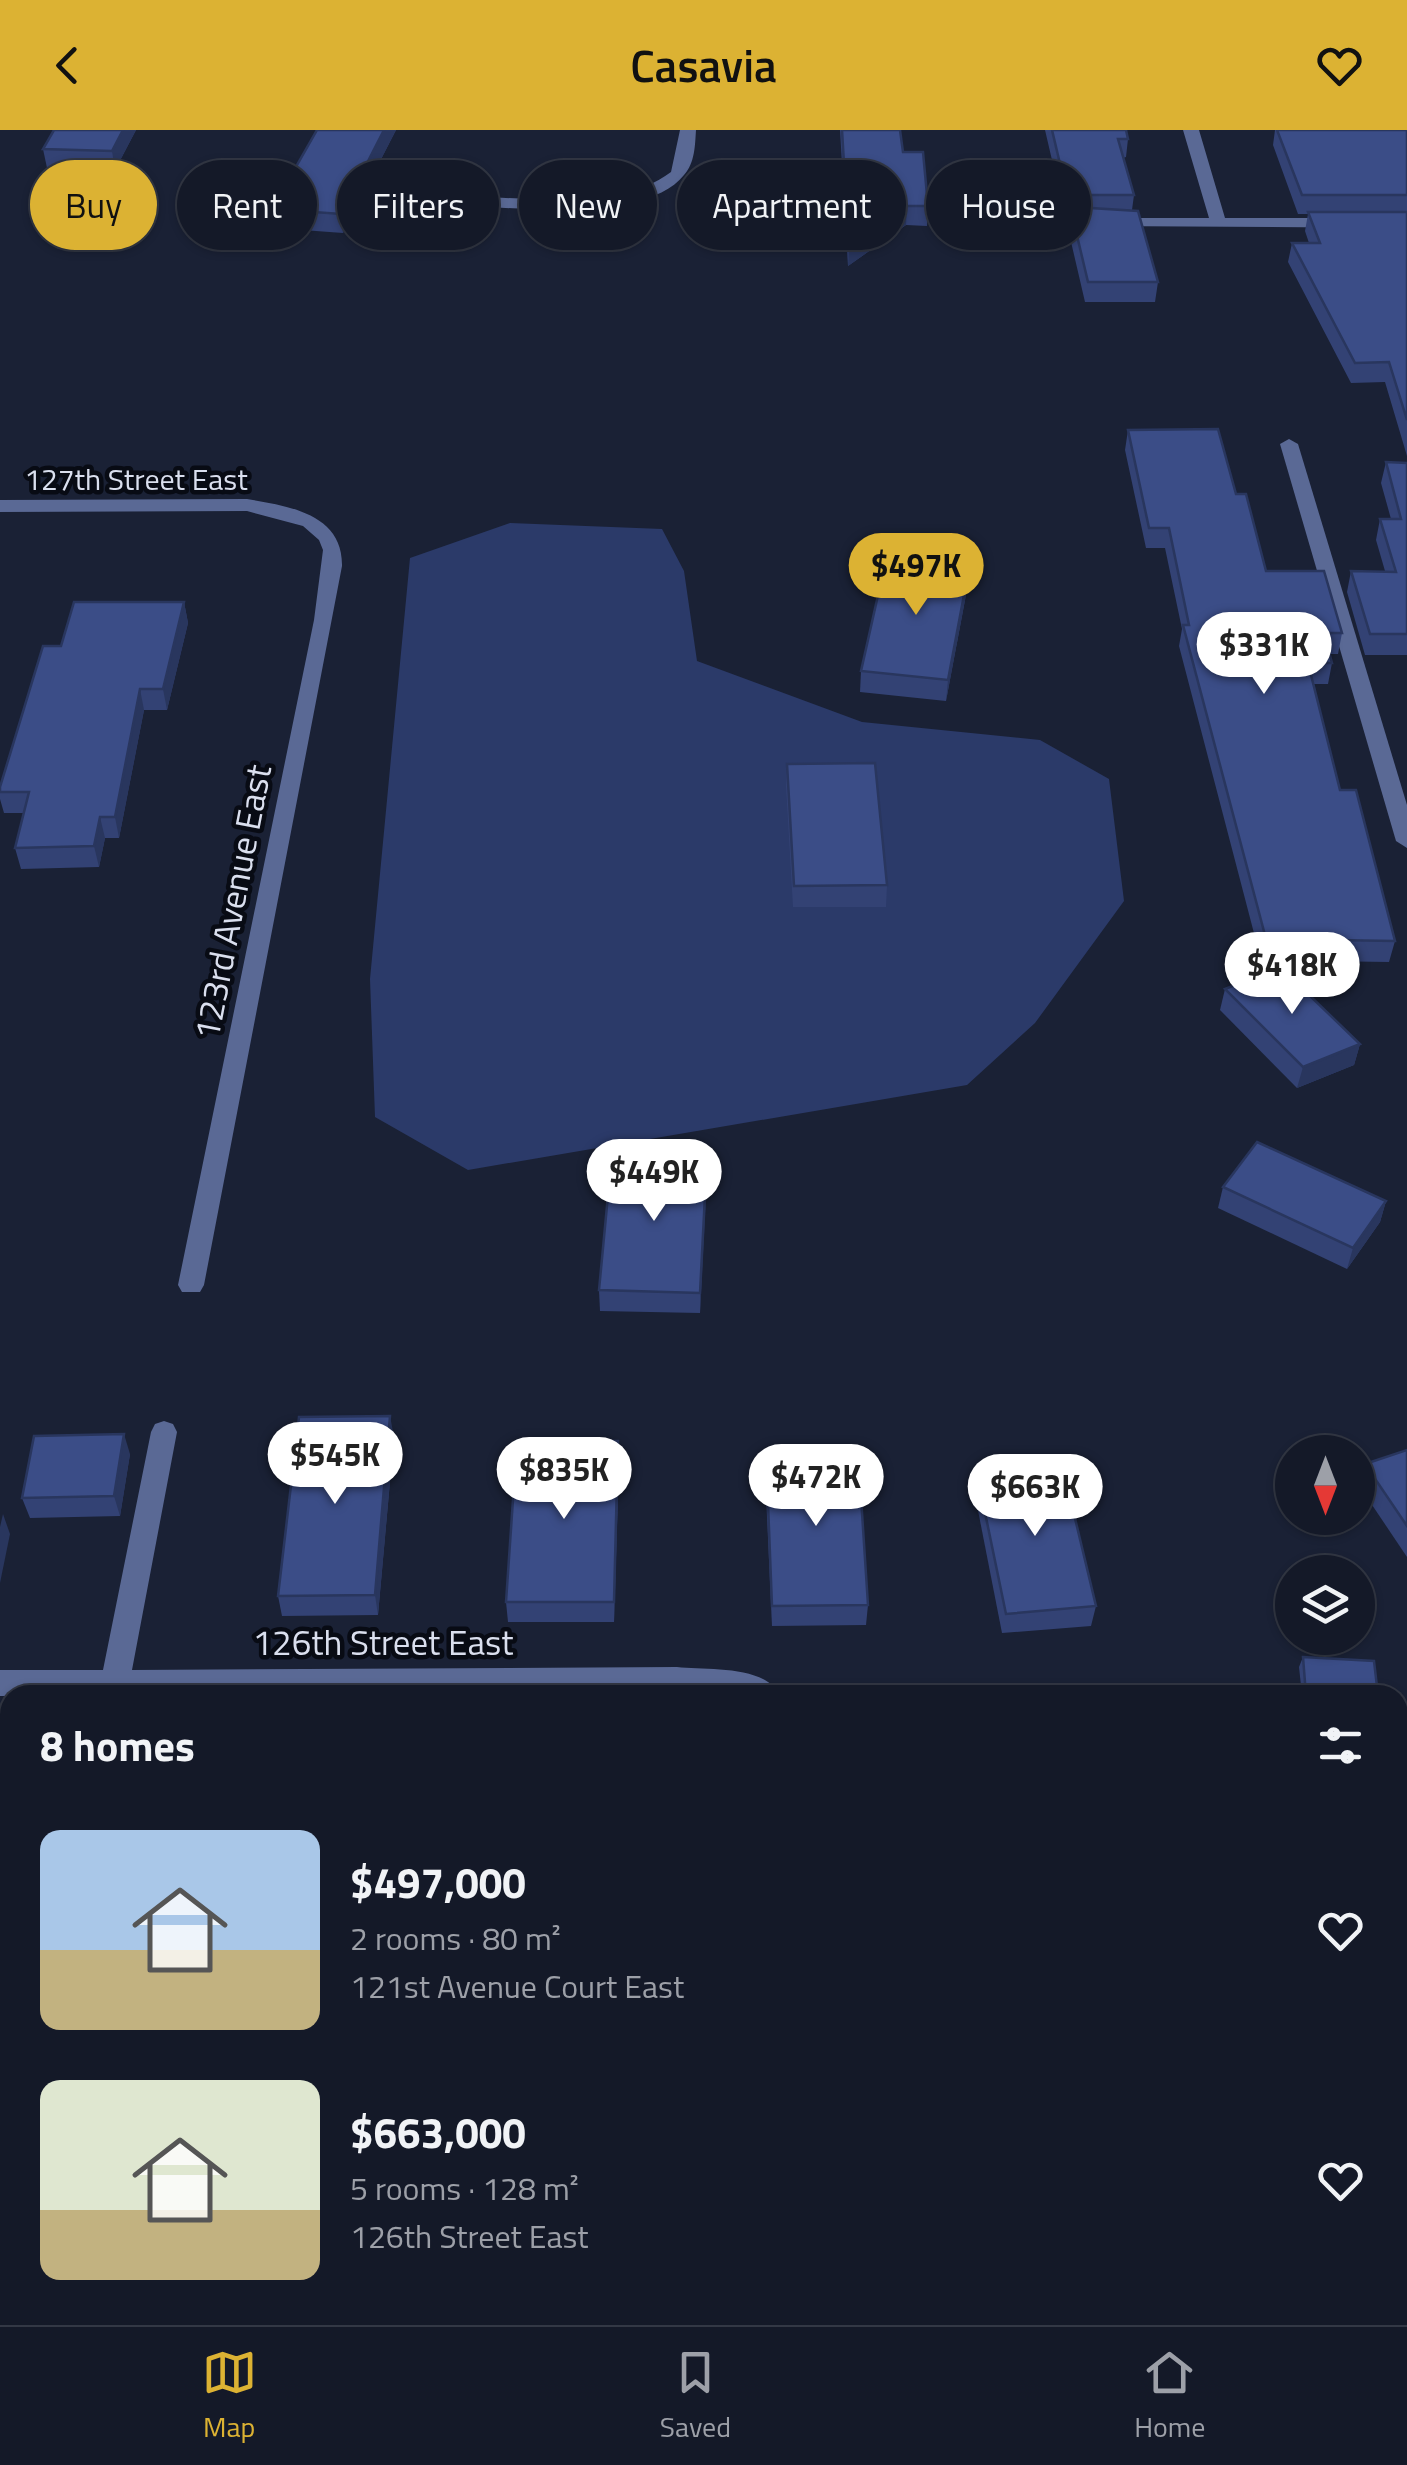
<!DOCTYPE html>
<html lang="en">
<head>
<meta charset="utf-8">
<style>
  :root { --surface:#141928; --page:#1d2230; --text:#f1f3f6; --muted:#9da0a8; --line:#333845; --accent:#dcb233 }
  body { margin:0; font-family:"Titillium Web",sans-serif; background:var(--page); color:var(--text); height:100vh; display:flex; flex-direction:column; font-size:38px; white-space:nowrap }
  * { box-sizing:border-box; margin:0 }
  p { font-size:32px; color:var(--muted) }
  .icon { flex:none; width:55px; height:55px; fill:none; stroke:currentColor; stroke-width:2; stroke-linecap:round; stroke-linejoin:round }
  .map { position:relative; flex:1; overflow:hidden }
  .panel { position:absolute; left:0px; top:1555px; width:1408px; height:640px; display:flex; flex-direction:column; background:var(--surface); border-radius:30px 30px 0 0; box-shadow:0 2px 8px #0004,0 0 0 2px var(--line) }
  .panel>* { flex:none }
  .banner { position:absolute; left:30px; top:30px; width:1348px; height:90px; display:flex; gap:20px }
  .needle { width:65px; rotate:180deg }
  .tools { position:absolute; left:1275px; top:1305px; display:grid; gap:20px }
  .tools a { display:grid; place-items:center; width:100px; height:100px; border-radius:50%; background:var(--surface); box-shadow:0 2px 8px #0004,0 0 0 2px var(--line); font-size:50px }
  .price { position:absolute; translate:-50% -85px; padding:0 22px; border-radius:35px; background:#fff; color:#222; font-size:32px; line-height:65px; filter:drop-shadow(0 2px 5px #0008) }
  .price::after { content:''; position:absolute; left:50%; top:60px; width:30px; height:22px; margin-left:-15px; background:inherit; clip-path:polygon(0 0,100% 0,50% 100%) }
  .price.selected { background:var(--accent); color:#111 }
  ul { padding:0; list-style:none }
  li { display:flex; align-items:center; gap:30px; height:250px; padding:0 40px }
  li span { display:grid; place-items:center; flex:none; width:280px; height:200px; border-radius:20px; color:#555 }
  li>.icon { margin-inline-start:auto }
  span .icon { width:120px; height:120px; fill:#fffc; stroke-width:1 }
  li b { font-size:42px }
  h2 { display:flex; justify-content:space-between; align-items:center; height:120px; padding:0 40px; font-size:42px }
  .chip { padding:0 35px; border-radius:45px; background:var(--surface); box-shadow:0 2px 8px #0004,0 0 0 2px var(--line); font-size:35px; line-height:90px }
  .chip.selected { background:var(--accent); color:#111 }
  header { display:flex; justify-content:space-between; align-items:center; height:130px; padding:0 40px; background:var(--accent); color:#111; font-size:45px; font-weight:600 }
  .dock { display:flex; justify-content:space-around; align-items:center; height:140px; border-top:2px solid var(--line); background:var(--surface); font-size:28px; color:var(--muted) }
  .dock a { display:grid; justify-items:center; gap:5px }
  .dock .selected { color:var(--accent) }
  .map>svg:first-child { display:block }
  .green { fill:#2b3a69 }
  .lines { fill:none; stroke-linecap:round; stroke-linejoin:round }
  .minor { fill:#5a6995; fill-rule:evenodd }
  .wall { fill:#334274 }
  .shaded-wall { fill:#29365e }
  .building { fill:#3b4d87; stroke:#29365e; stroke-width:2.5 }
  .labels { text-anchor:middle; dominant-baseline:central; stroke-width:9; stroke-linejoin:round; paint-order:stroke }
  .far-street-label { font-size:30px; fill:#dadfee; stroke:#080b14 }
  .street-label { font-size:35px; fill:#dadfee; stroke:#080b14 }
</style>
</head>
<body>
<header><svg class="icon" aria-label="back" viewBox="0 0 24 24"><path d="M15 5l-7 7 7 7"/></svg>Casavia<svg class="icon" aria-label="heart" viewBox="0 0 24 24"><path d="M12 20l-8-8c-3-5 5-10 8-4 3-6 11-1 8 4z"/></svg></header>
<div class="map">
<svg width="1407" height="2195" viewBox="0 0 1407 2195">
  <rect width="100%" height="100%" fill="#1a2135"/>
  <!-- green -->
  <polygon class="green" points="510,393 662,399 684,441 697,531 862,592 1040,610 1109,649 1124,771 1035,893 967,955 468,1040 375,987 370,849 410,428"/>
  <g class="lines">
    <!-- minor -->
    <g class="minor">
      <path d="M680 0H696C695 15 695 33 684 45 649 90 530 78 478 77L470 72 478 67C540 68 619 81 671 42Z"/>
      <polygon points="1183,0 1199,0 1225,88 1407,88 1407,98 1101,96 1101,90 1107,88 1209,88"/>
      <polygon points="1289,309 1298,314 1407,675 1407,718 1396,711 1280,314"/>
      <path d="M247 369C289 376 343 384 342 436L204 1155 200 1162H182L178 1155 314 490 323 420 319 410 303 396 247 381 0 382V370Z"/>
      <path d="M164 1291 173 1294 177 1302 132 1540 677 1537C706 1540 765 1535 780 1565L0 1566V1540H103L151 1302 155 1294Z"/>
      <polygon points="753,2185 787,2185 784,2195 750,2195"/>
    </g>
  </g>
  <!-- wall -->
  <g class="wall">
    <polygon points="54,0 136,0 115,40 47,38 43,19"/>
    <polygon points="317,0 396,0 343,103 275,98 272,79"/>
    <polygon points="840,0 900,0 903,22 928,76 927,96 906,95 848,136"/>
    <polygon points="1045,0 1126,0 1128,9 1126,27 1123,28 1134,65 1132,80 1158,152 1155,172 1085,172"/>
    <polygon points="1275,0 1407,0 1407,326 1385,252 1351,253 1288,132 1292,113 1309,113 1305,101 1308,84 1298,84 1273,15"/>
    <polygon points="1128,300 1236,364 1266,441 1342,503 1338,524 1330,524 1332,533 1328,554 1314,554 1340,660 1395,811 1389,832 1261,830 1179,516 1182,499 1165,418 1146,418 1125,320"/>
    <polygon points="1386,332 1407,333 1407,525 1365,525 1347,462 1351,441 1385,441 1376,410 1380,389 1391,389 1381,353"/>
    <polygon points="970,433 968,454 946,571 860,562 861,541"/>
    <polygon points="184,472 188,493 167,580 144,580 119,708 105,708 99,737 21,739 15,718 24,683 4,683 0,669 0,657 61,516"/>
    <polygon points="787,634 887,755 886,777 793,777 786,655"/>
    <polygon points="1225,859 1360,914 1354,935 1297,958 1220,880"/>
    <polygon points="707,1026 700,1183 600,1181 599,1160"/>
    <polygon points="1223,1057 1386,1071 1380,1092 1347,1139 1218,1078"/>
    <polygon points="394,1307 378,1485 282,1486 278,1466"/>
    <polygon points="618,1311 619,1332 614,1492 508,1492 506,1472"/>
    <polygon points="1407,1320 1407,1427 1358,1354 1365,1334"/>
    <polygon points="766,1322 868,1475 866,1495 772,1496 765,1343"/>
    <polygon points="130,1324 120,1386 30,1388 22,1368"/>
    <polygon points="976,1339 1096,1476 1091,1496 1002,1503 974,1360"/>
    <polygon points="1303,1527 1378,1565 1302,1565 1299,1537"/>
    <polygon points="1398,1632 1407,1632 1407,1806 1401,1806 1398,1785"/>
  </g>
  <!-- shaded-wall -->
  <g class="shaded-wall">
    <polygon points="123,0 136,0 115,40 112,21"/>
    <polygon points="384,0 396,0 343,103 341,84"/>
    <polygon points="1084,65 1082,84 1074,88 1076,69"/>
    <polygon points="907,76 906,95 848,136 849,117"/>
    <polygon points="970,433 968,454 946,571 948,550"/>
    <polygon points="184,472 188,493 167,580 163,559"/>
    <polygon points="140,559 144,580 119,708 115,687"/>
    <polygon points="100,687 105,708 99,737 94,716"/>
    <polygon points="1360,914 1354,935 1297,958 1303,937"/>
    <polygon points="707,1026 707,1047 700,1183 700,1163"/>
    <polygon points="1386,1071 1380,1092 1347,1139 1353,1118"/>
    <polygon points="390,1286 394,1307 378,1485 375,1465"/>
    <polygon points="124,1304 130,1324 120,1386 114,1366"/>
    <polygon points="618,1311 619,1332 614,1492 614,1472"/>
    <polygon points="3,1384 10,1404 0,1453 0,1397"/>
    <polygon points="318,2185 324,2185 323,2195 317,2195"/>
    <polygon points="645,2185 649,2185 646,2195 642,2195"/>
  </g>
  <!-- building -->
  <g class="building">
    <polygon points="54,0 123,0 112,21 43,19"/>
    <polygon points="317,0 384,0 341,84 272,79"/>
    <polygon points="842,0 900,0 903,22 923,22 928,76 907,76 849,117"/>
    <polygon points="1052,0 1126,0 1128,9 1118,9 1134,65 1084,65 1076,69 1075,77 1138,81 1158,152 1088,152"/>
    <polygon points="1277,0 1407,0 1407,65 1302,65"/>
    <polygon points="1308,82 1407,82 1407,290 1389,232 1355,233 1292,113 1320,113"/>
    <polygon points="1218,299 1236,364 1246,364 1266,441 1324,441 1342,503 1324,503 1332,533 1308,533 1340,660 1356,660 1395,811 1266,809 1183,495 1189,495 1169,398 1149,398 1128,300"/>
    <polygon points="1386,332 1407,333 1407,504 1370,504 1351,441 1396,442 1380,389 1401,389"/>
    <polygon points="887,425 970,433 948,550 861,541"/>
    <polygon points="74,472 184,472 163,559 140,559 115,687 100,687 94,716 15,718 29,662 0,662 0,657 43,516 61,516"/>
    <polygon points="875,633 887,755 794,756 787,634"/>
    <polygon points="1280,837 1360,914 1303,937 1225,859"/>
    <polygon points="1257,1012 1386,1071 1353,1118 1223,1057"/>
    <polygon points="612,1023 707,1026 700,1163 599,1160"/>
    <polygon points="390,1286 375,1465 278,1466 299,1287"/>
    <polygon points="124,1304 114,1366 22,1368 34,1306"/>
    <polygon points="517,1311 618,1311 614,1472 506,1472"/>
    <polygon points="1407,1320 1407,1396 1365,1334"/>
    <polygon points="858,1321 868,1475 772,1476 766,1322"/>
    <polygon points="1062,1334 1096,1476 1006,1484 976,1339"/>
    <polygon points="1303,1527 1374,1531 1378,1565 1306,1565"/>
    <polygon points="1398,1632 1407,1632 1407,1774 1398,1719"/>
    <polygon points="210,2185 318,2185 317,2195 209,2195"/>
    <polygon points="514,2185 645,2185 642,2195 511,2195"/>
  </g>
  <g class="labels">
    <!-- far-street labels -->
    <g class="far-street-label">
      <text x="136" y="349">127th Street East</text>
    </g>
    <!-- street labels -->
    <g class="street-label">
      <text transform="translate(232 772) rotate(-79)">123rd Avenue East</text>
      <text x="383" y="1512">126th Street East</text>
    </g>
  </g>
</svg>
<div class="tools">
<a><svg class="needle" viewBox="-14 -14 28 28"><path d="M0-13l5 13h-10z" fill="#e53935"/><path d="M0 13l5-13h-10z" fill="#9da0a8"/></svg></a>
<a><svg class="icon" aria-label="layers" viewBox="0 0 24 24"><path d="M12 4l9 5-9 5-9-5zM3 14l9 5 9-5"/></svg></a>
</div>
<b class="price selected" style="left:916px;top:488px">$497K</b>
<b class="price" style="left:1264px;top:567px">$331K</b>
<b class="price" style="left:1292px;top:887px">$418K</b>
<b class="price" style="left:654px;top:1094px">$449K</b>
<b class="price" style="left:335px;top:1377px">$545K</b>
<b class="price" style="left:564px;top:1392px">$835K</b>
<b class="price" style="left:816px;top:1399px">$472K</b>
<b class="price" style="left:1035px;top:1409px">$663K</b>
<div class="banner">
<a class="chip selected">Buy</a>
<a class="chip">Rent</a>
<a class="chip">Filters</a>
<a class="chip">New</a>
<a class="chip">Apartment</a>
<a class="chip">House</a>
</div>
<section class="panel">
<h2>8 homes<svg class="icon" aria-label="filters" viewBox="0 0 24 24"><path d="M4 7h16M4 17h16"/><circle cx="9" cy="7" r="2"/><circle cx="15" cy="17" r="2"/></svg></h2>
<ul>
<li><span style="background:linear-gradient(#a9c7e8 60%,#c2b280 0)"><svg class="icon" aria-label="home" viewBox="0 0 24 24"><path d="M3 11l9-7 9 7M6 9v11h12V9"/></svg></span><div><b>$497,000</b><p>2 rooms · 80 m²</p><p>121st Avenue Court East</p></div><svg class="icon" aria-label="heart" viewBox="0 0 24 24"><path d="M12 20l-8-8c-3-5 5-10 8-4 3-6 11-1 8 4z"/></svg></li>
<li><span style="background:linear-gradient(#dfe7d0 65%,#c2b280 0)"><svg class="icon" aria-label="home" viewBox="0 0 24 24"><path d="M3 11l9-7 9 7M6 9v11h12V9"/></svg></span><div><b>$663,000</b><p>5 rooms · 128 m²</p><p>126th Street East</p></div><svg class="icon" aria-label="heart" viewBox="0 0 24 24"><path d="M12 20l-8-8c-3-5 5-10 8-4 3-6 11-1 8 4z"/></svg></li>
</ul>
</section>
</div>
<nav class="dock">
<a class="selected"><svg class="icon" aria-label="map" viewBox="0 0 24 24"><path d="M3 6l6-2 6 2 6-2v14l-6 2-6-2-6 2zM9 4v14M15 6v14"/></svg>Map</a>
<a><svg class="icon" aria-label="saved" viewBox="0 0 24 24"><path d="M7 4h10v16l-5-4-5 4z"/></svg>Saved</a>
<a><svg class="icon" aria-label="home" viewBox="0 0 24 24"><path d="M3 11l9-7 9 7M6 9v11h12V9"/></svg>Home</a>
</nav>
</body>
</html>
